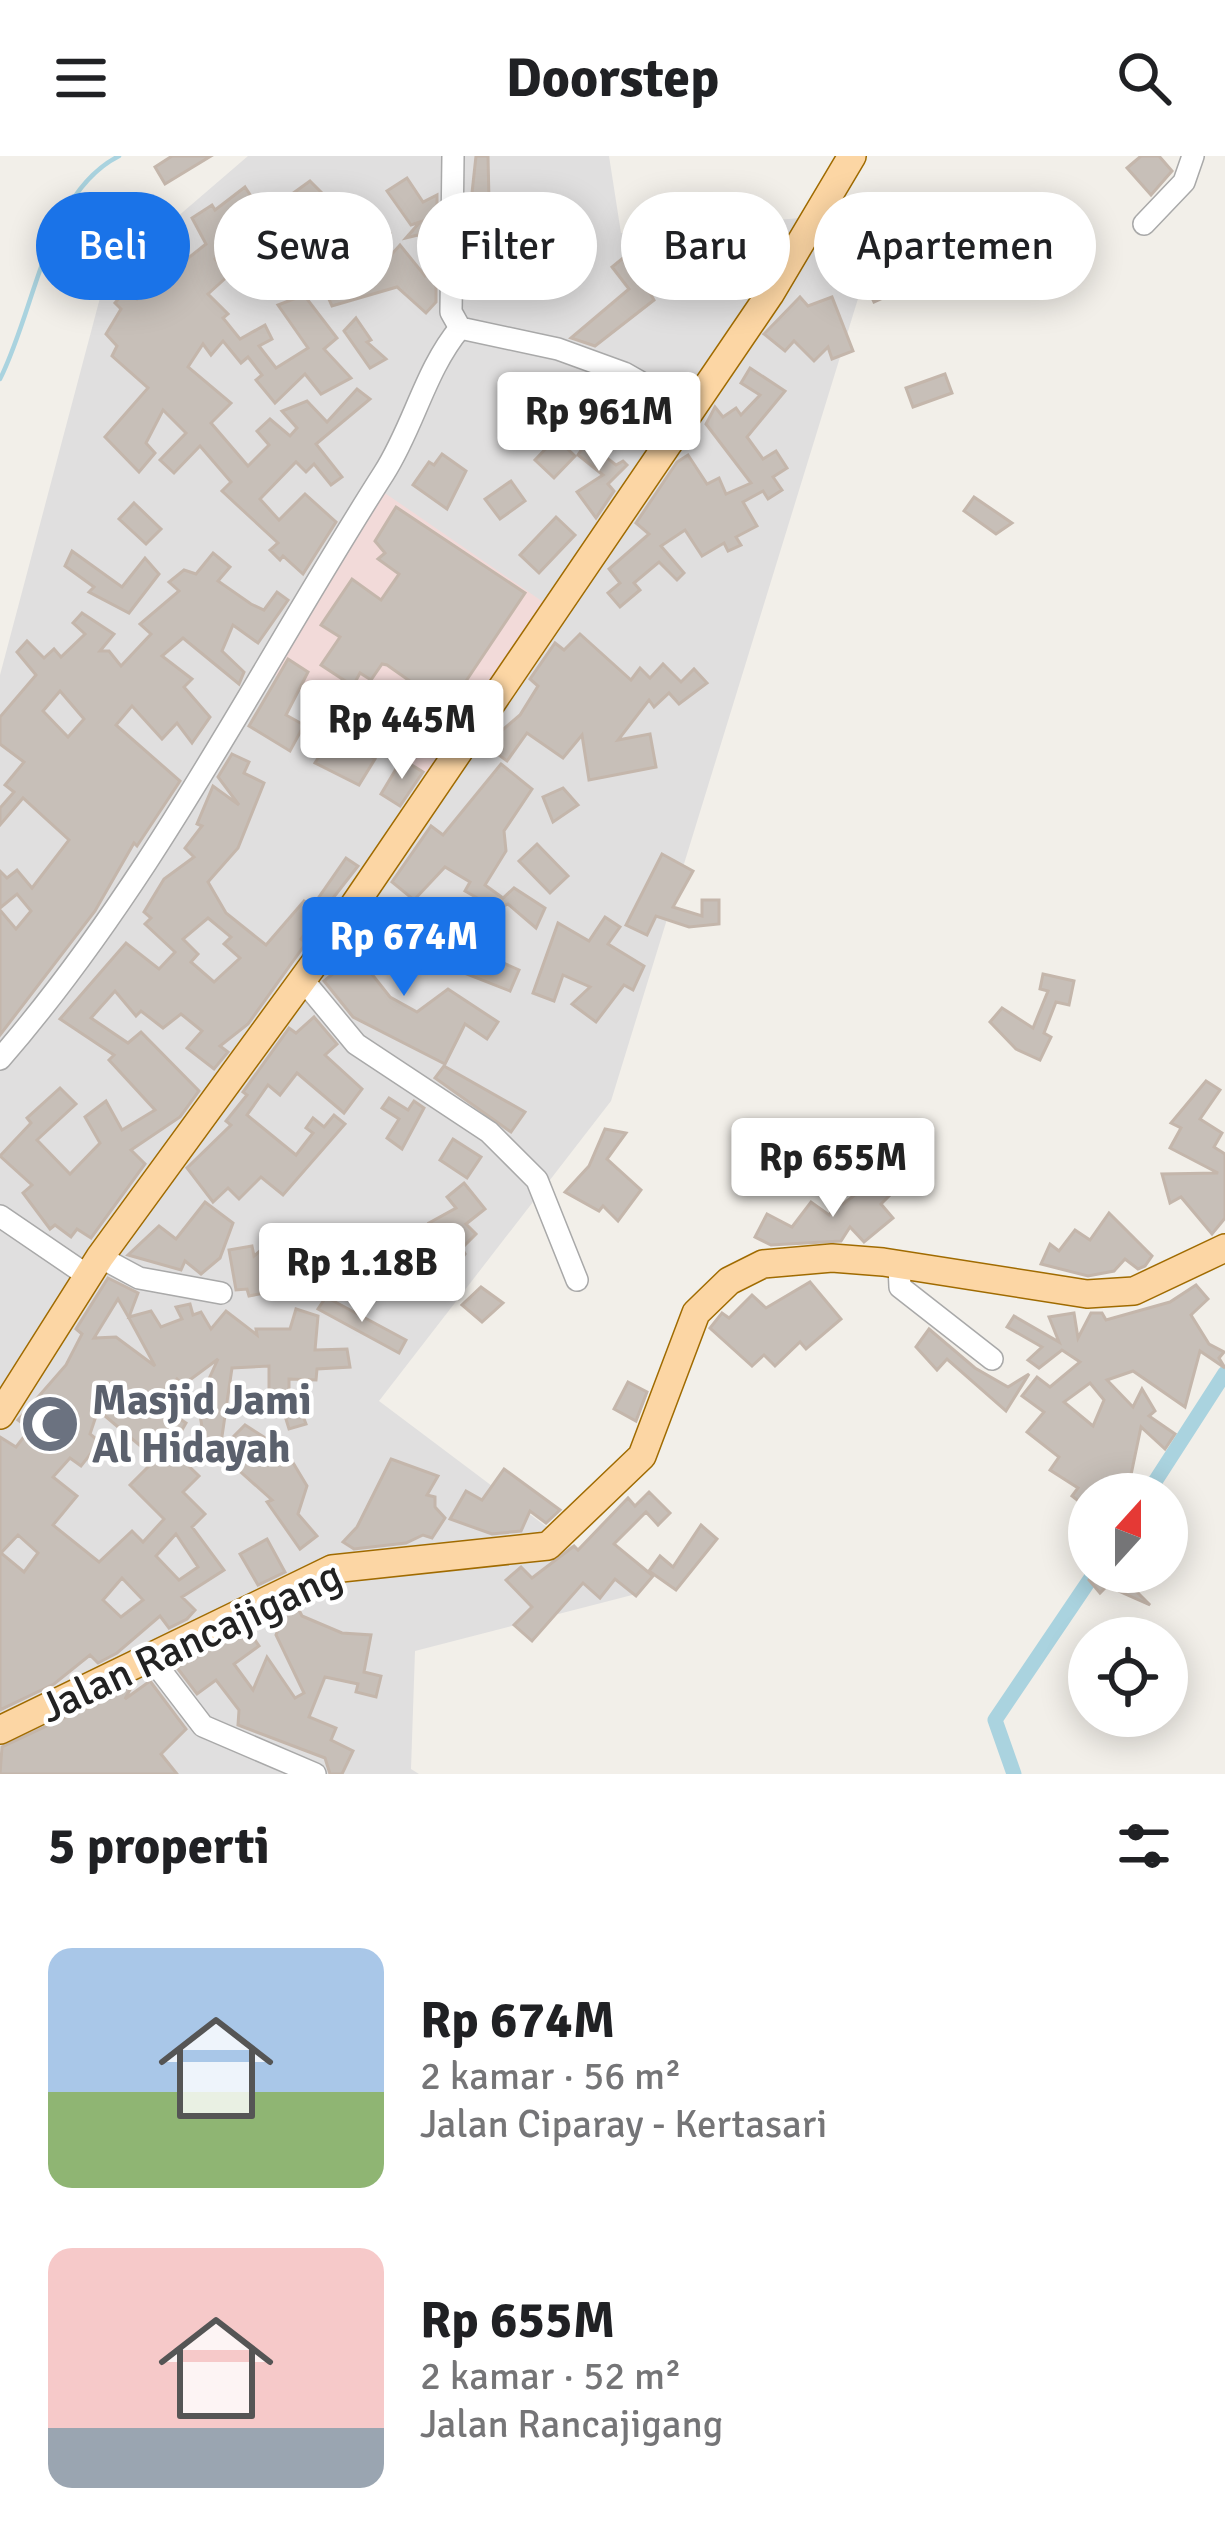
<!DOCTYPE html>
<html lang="id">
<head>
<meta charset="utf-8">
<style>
  :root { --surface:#fff; --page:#f6f6f6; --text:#202124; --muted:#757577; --accent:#1a73e8 }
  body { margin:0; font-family:Signika,sans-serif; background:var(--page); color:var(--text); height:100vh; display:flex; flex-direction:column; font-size:45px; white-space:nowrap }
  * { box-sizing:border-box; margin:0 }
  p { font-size:39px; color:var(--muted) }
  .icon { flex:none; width:66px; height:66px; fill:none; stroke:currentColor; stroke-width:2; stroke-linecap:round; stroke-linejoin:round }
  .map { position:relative; height:1618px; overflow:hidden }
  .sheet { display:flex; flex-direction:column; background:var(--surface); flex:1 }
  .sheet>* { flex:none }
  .banner { position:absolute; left:36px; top:36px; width:1155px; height:108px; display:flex; gap:24px }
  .needle { width:78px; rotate:21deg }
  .tools { position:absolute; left:1068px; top:1317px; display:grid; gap:24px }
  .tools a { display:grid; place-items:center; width:120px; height:120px; border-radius:50%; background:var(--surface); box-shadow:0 6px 30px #0003; font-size:60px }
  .price { position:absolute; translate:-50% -102px; padding:0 27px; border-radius:12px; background:#fff; color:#222; font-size:39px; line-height:78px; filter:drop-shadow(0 3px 6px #0008) }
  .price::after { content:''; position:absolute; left:50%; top:72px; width:36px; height:27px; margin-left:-18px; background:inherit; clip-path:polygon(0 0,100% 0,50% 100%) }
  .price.on { background:var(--accent); color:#fff }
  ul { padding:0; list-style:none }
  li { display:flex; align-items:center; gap:36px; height:300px; padding:0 48px }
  li span { display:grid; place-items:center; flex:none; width:336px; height:240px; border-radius:24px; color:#555 }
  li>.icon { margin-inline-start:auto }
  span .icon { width:144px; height:144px; fill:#fffc; stroke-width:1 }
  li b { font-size:51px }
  h2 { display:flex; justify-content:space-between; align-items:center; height:144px; padding:0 48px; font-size:51px }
  .chip { padding:0 42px; border-radius:54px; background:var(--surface); box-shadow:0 6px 30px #0003; font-size:42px; line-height:108px }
  .chip.on { background:var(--accent); color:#fff }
  header { display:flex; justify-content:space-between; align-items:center; height:156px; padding:0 48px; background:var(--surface); font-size:54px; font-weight:700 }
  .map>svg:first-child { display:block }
  .residential { fill:#e0dfdf }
  .commercial { fill:#f2dad9 }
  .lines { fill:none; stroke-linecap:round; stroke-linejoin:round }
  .stream { stroke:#aad3df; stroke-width:4.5 }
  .canal { stroke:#aad3df; stroke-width:15 }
  .building { fill:#c7bfb8; stroke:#c4b6ab; stroke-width:3; fill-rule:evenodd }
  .minor-casing { stroke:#a9a9a9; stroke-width:24 }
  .major-casing { stroke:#a06b00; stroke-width:30 }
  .minor { stroke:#fff; stroke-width:21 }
  .major { stroke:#fcd6a4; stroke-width:27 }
  .labels { text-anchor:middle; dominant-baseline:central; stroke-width:9; stroke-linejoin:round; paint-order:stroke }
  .worship-label { font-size:42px; font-weight:bold; fill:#5b616d; stroke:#fff; text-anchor:start }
  .street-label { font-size:42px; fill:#222; stroke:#fff }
</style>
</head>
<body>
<header><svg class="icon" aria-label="menu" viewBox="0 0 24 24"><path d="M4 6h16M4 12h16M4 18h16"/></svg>Doorstep<svg class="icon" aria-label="search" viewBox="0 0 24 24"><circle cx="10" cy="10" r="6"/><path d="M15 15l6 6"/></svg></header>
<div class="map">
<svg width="1225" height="1618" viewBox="0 0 1225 1618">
  <rect width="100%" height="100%" fill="#f2efe9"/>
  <!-- residential -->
  <polygon class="residential" points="248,0 609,0 621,77 885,55 611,945 379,1245 636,1438 415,1495 411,1613 419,1618 0,1618 0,519 105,123"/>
  <!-- commercial -->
  <polygon class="commercial" points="379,333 546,448 428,618 267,514"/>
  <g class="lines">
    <!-- stream -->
    <path class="stream" d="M0 223C36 152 46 37 119 0"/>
    <!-- canal -->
    <g class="canal">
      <polyline points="1147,1338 1225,1217"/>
      <polyline points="1014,1618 995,1564 1095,1416"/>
    </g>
  </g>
  <!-- building -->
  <g class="building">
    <polygon points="172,0 211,0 165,28 155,11"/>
    <polygon points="476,0 488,0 489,45 471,46"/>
    <polygon points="1141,0 1159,0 1172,15 1151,39 1127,12"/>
    <polygon points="407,22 423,46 437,39 437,106 418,79 406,82 420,66 411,69 387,35"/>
    <polygon points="310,25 351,66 372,54 390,77 349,106 366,127 400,89 425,120 432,115 436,119 436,146 426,157 397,131 332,150 324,132 340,126 331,101 269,136 262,126 331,78 292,38"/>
    <polygon points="245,31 274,75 261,83 253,73 215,103 229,119 208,138 228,158 223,162 240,183 265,169 272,183 259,190 276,212 308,192 278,149 304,139 337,182 324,193 351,222 321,238 305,218 275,247 256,224 262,219 248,201 241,207 223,185 211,199 203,188 188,211 231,247 211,267 248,310 269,289 257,275 270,263 290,280 297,272 282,255 307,245 327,266 357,233 370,243 316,288 342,321 331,329 314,308 306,316 296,306 260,343 279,364 305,338 336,366 303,418 283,400 280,404 270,394 278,387 222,335 231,326 200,290 174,317 160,304 186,277 163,254 146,287 155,297 139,316 105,281 148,232 112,200 117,190 106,178 121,153 115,147 126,134 137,143 159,116 134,92 137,87 177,111 206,88 192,62 212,49 215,54"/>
    <polygon points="899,64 922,126 892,128 896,136 874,146 867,131 877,126 855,75"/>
    <polygon points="735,88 763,115 753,130 723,101"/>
    <polygon points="628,98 654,144 595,190 571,182 629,133 612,111"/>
    <polygon points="800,141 808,150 832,141 853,195 832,203 828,191 814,205 794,185 785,195 764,178"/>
    <polygon points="356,162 371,184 367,186 386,203 370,212 344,175"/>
    <polygon points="750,212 785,235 747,281 763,303 776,295 787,312 773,321 782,334 768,343 763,335 743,346 757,370 736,381 741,389 728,395 724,387 702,400 685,374 661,390 684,417 677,424 659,406 634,427 640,434 620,451 608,437 620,427 609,413 649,378 636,367 677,306 688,299 707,328 719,322 726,338 751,327 706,268 715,251 723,261 736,252 741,259 760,239 741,227"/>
    <polygon points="945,218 952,237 913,251 906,232"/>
    <polygon points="634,243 662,259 649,284 626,268"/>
    <polygon points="595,273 608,282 599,296 616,309 623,305 627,309 608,328 614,335 596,362 577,336 603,319 578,299"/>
    <polygon points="556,282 575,300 554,322 535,304"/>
    <polygon points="442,298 466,315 447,353 413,329 429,306 434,309"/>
    <polygon points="511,325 525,345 500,363 485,343"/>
    <polygon points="974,341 1012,367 996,378 964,355"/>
    <polygon points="134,347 161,373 146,388 119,363"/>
    <polygon points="396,351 525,437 448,552 387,509 382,508 371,524 360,517 353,530 321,509 340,481 321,469 352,423 381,444 399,418 378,403 385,397 375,385"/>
    <polygon points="556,361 575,379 539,417 520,399"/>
    <polygon points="72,395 122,431 145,402 159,418 129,457 89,436 94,431 65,410"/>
    <path d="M213 397 230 411 218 425 251 448 264 454 277 436 288 444 258 487 233 469 222 495 244 516 239 528 183 482 162 500 192 523 184 531 210 561 192 587 177 567 162 583 132 550 116 569 180 625 137 690 134 687 95 755 0 879V754L16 773 31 755 17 738 0 752V715L7 722 17 714 32 732 69 684 23 642 0 669V652L14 636 5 629 24 606 0 588V561L36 519 17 496 27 485 44 502 54 493 61 501 85 478 73 467 82 457 114 478 100 495H109L121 510 151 478 140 468 179 435 169 426 184 414 196 418ZM60 535 84 563 68 581 43 555Z"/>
    <polygon points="580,478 631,524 640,512 650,522 663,508 681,526 694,513 707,527 679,548 669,537 654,551 649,544 618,584 650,578 656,611 589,624 582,579 563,602 527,577 507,605 485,589 520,559 538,530 530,523 555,487 564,494"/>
    <polygon points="288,503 308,516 286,559 304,569 290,595 249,570"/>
    <polygon points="373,528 409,552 398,564 392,557 387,569 373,559 383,545"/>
    <polygon points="334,577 375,603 359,629 315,607"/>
    <path d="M232 598 249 606 244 617 264 627 238 692 208 726 226 757 266 789 304 745 312 751 346 702 358 710 301 783 306 787 248 868 220 890 228 896 214 913 187 892 202 875 181 858 163 872 141 855 136 860 115 835 91 862 128 887 141 876 199 935 180 961 131 994 145 1008 91 1082 77 1073 71 1081 55 1069 50 1073 23 1037 32 1029 0 1000 31 967 27 962 60 932 76 948 37 984 70 1018 100 987 85 961 106 945 122 974 155 954 109 904 114 899 60 863 126 787 159 813 175 796 145 768 151 762 144 756 164 723 194 701 185 692 202 670 197 668 213 630 239 649 218 621ZM208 762 231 781 224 788 240 802 214 826 191 806 198 798 183 783Z"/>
    <polygon points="402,603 423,616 400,650 381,638"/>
    <polygon points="501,608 532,633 504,675 506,695 485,729 503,742 514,732 545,752 536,772 508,748 487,756 475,750 479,743 465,735 470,726 445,711 414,744 392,726 431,670 443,679"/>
    <polygon points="563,632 578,649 553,666 543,641"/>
    <polygon points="537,688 568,720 550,737 519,705"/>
    <polygon points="662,698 693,715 673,751 702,760 702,744 719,744 719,768 689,771 656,760 647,779 626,769"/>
    <polygon points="392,756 412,765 408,780 428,796 425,800 393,785 391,789 375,779 359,802 390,841 417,856 448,833 498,866 487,883 465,868 445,908 353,861 324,825 351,803 343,797 353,782 362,788 371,758 386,767"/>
    <polygon points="605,761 620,771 608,788 644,810 633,834 624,829 596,866 572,848 590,831 563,819 554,845 533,837 558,767 589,785"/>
    <polygon points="474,794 519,814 510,835 464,817"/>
    <polygon points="1043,818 1074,825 1069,849 1056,846 1044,877 1051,881 1040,904 1016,893 990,866 1002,852 1033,872 1048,835 1040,833"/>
    <polygon points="314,861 337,888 325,899 362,933 344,957 297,917 280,939 268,929 247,959 296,999 313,977 306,972 313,962 324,971 334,959 345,968 283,1039 261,1021 239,1043 228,1032 213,1046 187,1012 231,969 226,965 247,939 243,936 289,872 296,877"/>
    <polygon points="444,910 525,956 511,976 435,922"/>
    <polygon points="1206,925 1220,934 1200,963 1222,977 1214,991 1225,998 1225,1062 1212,1078 1181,1041 1170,1047 1162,1018 1218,1017 1170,992 1181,972 1171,967"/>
    <polygon points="389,942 408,954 414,945 424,952 402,993 387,982 399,963 382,952"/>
    <polygon points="605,973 626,977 607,1003 641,1034 618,1065 603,1050 599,1055 565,1036 589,1010"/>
    <polygon points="453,983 481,1001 467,1022 440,1004"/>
    <polygon points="878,1021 893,1036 881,1048 893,1062 864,1086 850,1071 841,1085 771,1089 755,1081 767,1058 792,1071 811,1046 829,1059 839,1045 843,1048"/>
    <polygon points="464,1027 485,1053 466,1068 476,1078 462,1092 465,1098 455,1114 429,1089 437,1078 429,1067 456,1052 447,1041"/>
    <polygon points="205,1046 233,1067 220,1102 201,1118 185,1105 181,1114 128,1099 159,1070 176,1083"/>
    <polygon points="1109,1057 1152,1100 1145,1110 1138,1113 1125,1103 1114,1115 1088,1120 1041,1108 1050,1088 1059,1095 1075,1074 1090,1084"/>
    <polygon points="252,1090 254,1100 266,1090 284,1103 285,1133 249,1140 247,1133 236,1134 229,1094"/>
    <path d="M108 1122 138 1137 129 1161 151 1155 161 1171 182 1163 176 1151 190 1148 193 1159 201 1156 211 1173 226 1155 257 1179 256 1173H290L296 1153 318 1160 315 1194 347 1193 350 1211 317 1213 316 1224 289 1223V1254L300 1252 306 1268 289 1273 278 1237H269V1210L232 1212 220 1294 245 1269 286 1295 307 1330 298 1358 317 1380 300 1393 267 1346 272 1344 204 1283 198 1247 218 1203 183 1229 177 1223 156 1247 186 1267 171 1293 199 1320 183 1336 205 1358 192 1371 224 1414 182 1441 195 1454 187 1463 169 1472 160 1460 117 1497 98 1507 90 1499 54 1528 0 1554V1281L16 1291 30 1273 18 1264 66 1209 82 1178 76 1173ZM118 1143 129 1162 155 1210 116 1181 94 1182ZM98 1254 156 1303 130 1329 164 1363 143 1386 132 1375 99 1406 53 1369 77 1340 53 1321 70 1302 81 1310 100 1286 90 1278ZM176 1378 198 1411 179 1424 156 1400ZM18 1379 38 1397 24 1416 1 1397ZM122 1422 143 1444 121 1461 103 1444Z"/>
    <polygon points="810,1126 841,1163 806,1193 800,1186 775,1210 764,1199 752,1210 710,1172 722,1157 729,1162 752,1139 766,1152"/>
    <path d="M1196 1129 1208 1143 1191 1159 1209 1188 1224 1196 1219 1202 1225 1212 1200 1195 1185 1251 1133 1215 1107 1224 1133 1251 1142 1233 1155 1255 1149 1260 1175 1278 1165 1293 1141 1271 1127 1338 1104 1326 1089 1338 1085 1350 1072 1340 1078 1332 1050 1314 1059 1301 1027 1276 1044 1256 1022 1240 1037 1221 1050 1231 1080 1206 1062 1194 1039 1212 1028 1204 1042 1191 1007 1171 1014 1160 1059 1186 1049 1161 1074 1157 1078 1182 1091 1157H1102L1106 1164 1170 1146ZM1090 1227 1104 1244 1093 1270 1064 1246Z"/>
    <polygon points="481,1131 503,1147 482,1166 462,1149"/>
    <polygon points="326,1141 406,1184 399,1197 318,1153"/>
    <polygon points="929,1173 975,1212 1008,1231 1029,1218 1006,1255 947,1203 937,1214 916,1191"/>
    <polygon points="628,1226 647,1236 636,1265 614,1253"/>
    <polygon points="391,1303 438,1320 427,1339 435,1341 435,1351 445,1362 432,1382 423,1379 406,1387 354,1393 343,1386 357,1371"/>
    <polygon points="504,1313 560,1354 546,1367 530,1355 521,1375 492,1378 450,1363 466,1335 482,1344"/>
    <polygon points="649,1336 670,1357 658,1369 646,1356 614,1388 653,1420 636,1440 615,1423 600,1442 583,1427 532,1485 514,1469 532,1451 506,1424 521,1411 532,1422 574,1390 578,1394 628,1342 635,1350"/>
    <polygon points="701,1369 717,1383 676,1434 649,1415 660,1400 673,1411"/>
    <polygon points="267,1383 285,1416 258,1429 240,1398"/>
    <polygon points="1095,1416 1108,1416 1121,1430 1125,1424 1150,1449 1107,1430 1100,1437 1089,1424"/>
    <polygon points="297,1450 302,1460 342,1477 371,1479 364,1516 381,1520 376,1541 356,1536 358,1528 325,1521 309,1561 336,1572 331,1584 353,1595 342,1618 330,1618 325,1602 238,1569 239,1554 216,1524 197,1538 175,1509 248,1474 259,1490 234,1508 253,1534 267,1501 295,1542 304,1537 276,1479 280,1469 275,1460"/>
    <polygon points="150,1525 186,1573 161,1598 177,1618 0,1618 2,1591 132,1530 125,1543"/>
  </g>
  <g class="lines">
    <defs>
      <g id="minor">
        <polyline points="453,0 451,156 460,172 558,193 624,217 689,254"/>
        <polyline points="1144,68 1184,26 1193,0"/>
        <polyline points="303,824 356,888 489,976 537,1024 577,1124"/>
        <path d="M0 903C155 724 258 514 384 317 414 270 425 214 460 172"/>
        <polyline points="0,1060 88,1120"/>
        <polyline points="100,1101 139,1122 221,1137"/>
        <polyline points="899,1109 900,1131 992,1203"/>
        <polyline points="151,1502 203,1570 315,1618"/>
      </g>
      <g id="major">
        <polyline points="0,1259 100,1101 314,808 770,138 852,0"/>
        <polyline points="0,1574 332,1413 548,1390 642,1300 696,1157 729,1125 763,1108 832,1102 883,1106 1087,1138 1134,1135 1225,1092"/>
      </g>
    </defs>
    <!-- minor casing -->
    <use href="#minor" class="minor-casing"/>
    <!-- major casing -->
    <use href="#major" class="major-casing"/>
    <!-- minor -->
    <use href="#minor" class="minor"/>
    <!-- major -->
    <use href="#major" class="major"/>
  </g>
  <!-- icons -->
  <defs>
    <symbol id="mosque-disc" viewBox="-11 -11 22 22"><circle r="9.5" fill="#6b7280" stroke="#fff"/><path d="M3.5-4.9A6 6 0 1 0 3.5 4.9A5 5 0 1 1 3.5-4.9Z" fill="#fff"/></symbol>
  </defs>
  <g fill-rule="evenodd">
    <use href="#mosque-disc" x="17" y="1235" width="66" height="66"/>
  </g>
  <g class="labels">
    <!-- worship labels -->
    <g class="worship-label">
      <text x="92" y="1244">Masjid Jami<tspan x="92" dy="48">Al Hidayah</tspan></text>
    </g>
    <!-- street labels -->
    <g class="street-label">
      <text transform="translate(191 1486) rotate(-25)">Jalan Rancajigang</text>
    </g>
  </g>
</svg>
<div class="tools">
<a><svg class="needle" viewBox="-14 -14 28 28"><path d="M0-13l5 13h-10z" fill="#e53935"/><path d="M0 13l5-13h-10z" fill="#757577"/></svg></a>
<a><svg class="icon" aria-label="locate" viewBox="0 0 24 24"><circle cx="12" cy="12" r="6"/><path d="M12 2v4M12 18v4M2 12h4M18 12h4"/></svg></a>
</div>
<b class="price" style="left:599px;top:318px">Rp 961M</b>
<b class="price" style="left:402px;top:626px">Rp 445M</b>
<b class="price on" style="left:404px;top:843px">Rp 674M</b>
<b class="price" style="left:833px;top:1064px">Rp 655M</b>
<b class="price" style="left:362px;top:1169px">Rp 1.18B</b>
<div class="banner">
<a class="chip on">Beli</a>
<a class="chip">Sewa</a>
<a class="chip">Filter</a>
<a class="chip">Baru</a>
<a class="chip">Apartemen</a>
</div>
</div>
<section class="sheet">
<h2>5 properti<svg class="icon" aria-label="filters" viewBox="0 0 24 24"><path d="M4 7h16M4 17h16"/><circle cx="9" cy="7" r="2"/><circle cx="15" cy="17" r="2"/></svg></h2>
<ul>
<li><span style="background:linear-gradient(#a9c7e8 60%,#8fb573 0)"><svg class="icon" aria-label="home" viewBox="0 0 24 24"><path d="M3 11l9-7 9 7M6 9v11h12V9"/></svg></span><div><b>Rp 674M</b><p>2 kamar · 56 m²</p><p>Jalan Ciparay - Kertasari</p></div></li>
<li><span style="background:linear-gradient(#f6c9c9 75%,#9aa5b1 0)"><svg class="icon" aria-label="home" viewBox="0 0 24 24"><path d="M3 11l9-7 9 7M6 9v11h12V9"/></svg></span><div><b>Rp 655M</b><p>2 kamar · 52 m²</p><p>Jalan Rancajigang</p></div></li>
</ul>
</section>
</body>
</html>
